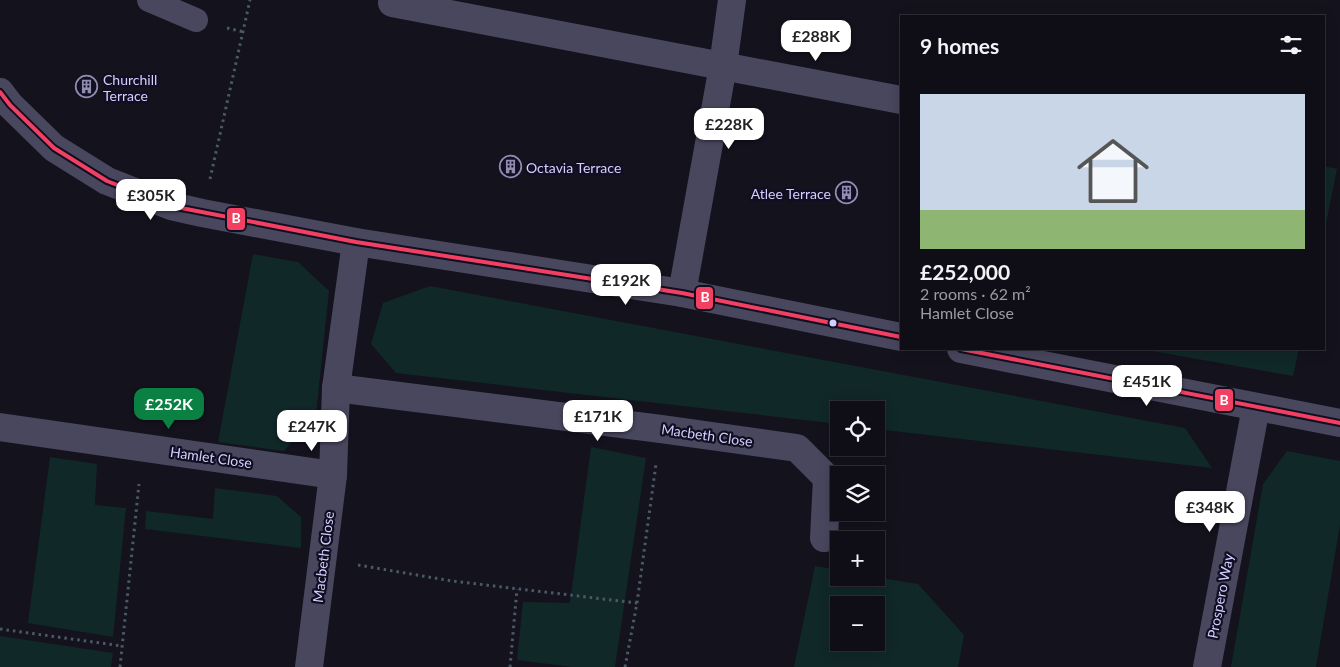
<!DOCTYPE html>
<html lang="en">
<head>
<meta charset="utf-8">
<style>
  :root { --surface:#0f0e16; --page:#18171f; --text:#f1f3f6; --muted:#9b9ca1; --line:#2f2e35; --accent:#0b8043 }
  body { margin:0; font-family:Lato,sans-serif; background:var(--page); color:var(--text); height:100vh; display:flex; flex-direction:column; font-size:19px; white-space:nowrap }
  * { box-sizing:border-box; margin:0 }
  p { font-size:16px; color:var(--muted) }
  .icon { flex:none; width:28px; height:28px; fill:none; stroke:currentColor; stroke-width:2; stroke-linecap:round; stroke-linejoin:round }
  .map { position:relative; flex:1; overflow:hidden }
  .details { position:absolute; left:900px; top:15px; width:425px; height:335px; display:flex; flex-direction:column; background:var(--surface); border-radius:0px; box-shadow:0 2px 12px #0003,0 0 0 1px var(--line) }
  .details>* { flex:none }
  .fabs { position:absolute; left:830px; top:401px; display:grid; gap:10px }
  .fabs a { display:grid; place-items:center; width:55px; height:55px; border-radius:0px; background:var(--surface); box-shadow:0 2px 12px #0003,0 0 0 1px var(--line); font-size:25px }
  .price { position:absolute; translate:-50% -42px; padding:0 11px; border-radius:10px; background:#fff; color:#222; font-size:16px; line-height:32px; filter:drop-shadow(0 1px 2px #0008) }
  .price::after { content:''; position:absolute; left:50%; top:30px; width:15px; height:11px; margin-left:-8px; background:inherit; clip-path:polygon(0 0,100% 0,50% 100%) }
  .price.on { background:var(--accent); color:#fff }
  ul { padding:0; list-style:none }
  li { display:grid; align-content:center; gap:10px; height:265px; padding:0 20px }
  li+li { border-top:1px solid var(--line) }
  li span { display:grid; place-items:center; height:155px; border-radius:0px; color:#555 }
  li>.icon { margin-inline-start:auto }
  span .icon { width:90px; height:90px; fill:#fffc; stroke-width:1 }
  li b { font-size:21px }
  h2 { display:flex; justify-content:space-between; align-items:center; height:60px; padding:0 20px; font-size:21px }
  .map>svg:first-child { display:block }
  .green { fill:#112828; fill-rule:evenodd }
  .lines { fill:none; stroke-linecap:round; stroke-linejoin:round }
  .path { stroke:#4a5966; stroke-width:3; stroke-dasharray:2.5 4; stroke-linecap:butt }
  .service { stroke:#48475e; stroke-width:24 }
  .minor { stroke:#48475e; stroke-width:28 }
  .tertiary { stroke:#48475e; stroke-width:28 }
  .bus-1-casing { stroke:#110e22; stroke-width:8 }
  .bus-1 { stroke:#f24062; stroke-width:4 }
  .bus-dot { fill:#d4cfff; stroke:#110e22; stroke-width:2 }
  .labels { text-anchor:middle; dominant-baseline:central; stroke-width:4.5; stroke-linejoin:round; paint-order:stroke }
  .poi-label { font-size:14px; fill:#d4cfff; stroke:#110e22; text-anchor:start }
  .street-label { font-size:14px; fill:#d4cfff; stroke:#110e22 }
  .line-badge { stroke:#110e22; stroke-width:2 }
  .badge-label { font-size:14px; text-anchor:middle; font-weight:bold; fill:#fff }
</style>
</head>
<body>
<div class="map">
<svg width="1340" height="667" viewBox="0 0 1340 667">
  <rect width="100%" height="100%" fill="#14121d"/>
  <!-- green -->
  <g class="green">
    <polygon points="1324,166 1337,169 1324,233"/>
    <polygon points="253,254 298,262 329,291 316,415 284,451 218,442"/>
    <polygon points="430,286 1185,428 1212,468 876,429 876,410 839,410 839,424 396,373 371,344 383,303"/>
    <polygon points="1141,349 1299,349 1293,376"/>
    <polygon points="591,447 646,458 615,667 572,667 517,660 523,602 570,603"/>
    <polygon points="1287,451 1340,461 1340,525 1316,667 1231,667 1263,484"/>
    <polygon points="50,457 97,464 95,505 126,508 113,637 28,623"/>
    <polygon points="215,488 277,496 301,517 301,548 145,529 146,511 213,519"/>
    <path d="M815 566 839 570V578L876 577 918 584 964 635 958 667H794ZM839 605H876V642H839Z"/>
    <polygon points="0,636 113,653 111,667 0,667"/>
  </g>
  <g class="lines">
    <!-- path -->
    <g class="path">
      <polyline points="227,28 244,32"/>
      <polyline points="210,179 250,0"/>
      <polyline points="358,565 452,581 637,603"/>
      <polyline points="0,629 122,646"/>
      <polyline points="120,667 139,484"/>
      <polyline points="510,667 517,589"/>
      <polyline points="625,667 637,603 656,464"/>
    </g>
    <!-- service -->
    <polyline class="service" points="149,0 196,20"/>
    <!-- minor -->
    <g class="minor">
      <polyline points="392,3 901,100"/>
      <polyline points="682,293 723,66 732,0"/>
      <polyline points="336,388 661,429 797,448 827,478 824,538"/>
      <polyline points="0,427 333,475"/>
      <polyline points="309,667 333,475 336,388 356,242"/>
      <polyline points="1207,667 1256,407"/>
    </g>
    <!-- tertiary -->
    <g class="tertiary">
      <polyline points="0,92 10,105 54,148 107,181 171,206 202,213 356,242 682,293 901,337"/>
      <polyline points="961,349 1340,423"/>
    </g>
    <defs>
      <g id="bus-1">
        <polyline points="0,92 10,105 54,148 107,181 171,206 356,242 682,293 901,337"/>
        <polyline points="961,349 1340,423"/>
      </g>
    </defs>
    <!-- bus-1 casing -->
    <use href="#bus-1" class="bus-1-casing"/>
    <!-- bus-1 -->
    <use href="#bus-1" class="bus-1"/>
  </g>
  <!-- icons -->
  <defs>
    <symbol id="building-ring" viewBox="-11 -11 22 22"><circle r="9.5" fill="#110e22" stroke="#918db0" stroke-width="1.5"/><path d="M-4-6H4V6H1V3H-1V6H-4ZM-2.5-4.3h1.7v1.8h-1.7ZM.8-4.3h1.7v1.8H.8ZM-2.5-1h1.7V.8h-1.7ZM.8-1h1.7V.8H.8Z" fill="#918db0"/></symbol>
  </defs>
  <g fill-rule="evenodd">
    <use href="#building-ring" x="74" y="74" width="25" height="25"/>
    <use href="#building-ring" x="498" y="154" width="25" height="25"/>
    <use href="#building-ring" x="834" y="180" width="25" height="25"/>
  </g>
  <!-- markers -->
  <circle class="bus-dot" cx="833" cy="323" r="4.5"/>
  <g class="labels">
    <!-- poi labels -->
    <g class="poi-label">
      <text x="103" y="79">Churchill<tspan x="103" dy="16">Terrace</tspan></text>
      <text x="526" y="167">Octavia Terrace</text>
      <text x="831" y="193" text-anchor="end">Atlee Terrace</text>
    </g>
    <!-- street labels -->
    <g class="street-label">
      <text transform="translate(707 435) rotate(8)">Macbeth Close</text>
      <text transform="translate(211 457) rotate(8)">Hamlet Close</text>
      <text transform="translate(323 557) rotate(-83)">Macbeth Close</text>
      <text transform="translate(1220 596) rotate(-79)">Prospero Way</text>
    </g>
  </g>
  <g class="line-badge">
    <rect x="226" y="207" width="20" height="24" rx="5" fill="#f24062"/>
    <rect x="695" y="286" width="19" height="24" rx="5" fill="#f24062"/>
    <rect x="1214" y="388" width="20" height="24" rx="5" fill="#f24062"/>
  </g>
  <g class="badge-label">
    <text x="236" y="223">B</text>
    <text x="705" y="302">B</text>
    <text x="1224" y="405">B</text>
  </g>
</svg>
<div class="fabs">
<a><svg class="icon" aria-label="locate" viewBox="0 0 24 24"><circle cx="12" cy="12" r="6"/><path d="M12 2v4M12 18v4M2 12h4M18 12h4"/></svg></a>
<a><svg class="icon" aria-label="layers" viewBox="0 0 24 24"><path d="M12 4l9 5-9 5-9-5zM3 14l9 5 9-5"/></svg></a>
<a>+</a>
<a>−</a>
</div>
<b class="price" style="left:816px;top:62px">£288K</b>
<b class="price" style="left:729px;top:150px">£228K</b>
<b class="price" style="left:151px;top:221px">£305K</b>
<b class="price" style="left:626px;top:306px">£192K</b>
<b class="price" style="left:1147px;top:407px">£451K</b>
<b class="price on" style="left:169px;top:430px">£252K</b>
<b class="price" style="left:598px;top:442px">£171K</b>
<b class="price" style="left:312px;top:452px">£247K</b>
<b class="price" style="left:1210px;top:533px">£348K</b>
<section class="details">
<h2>9 homes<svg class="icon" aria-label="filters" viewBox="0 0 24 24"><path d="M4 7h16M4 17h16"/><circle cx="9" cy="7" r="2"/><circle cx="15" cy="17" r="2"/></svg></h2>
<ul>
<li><span style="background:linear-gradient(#c9d6e8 75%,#8fb573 0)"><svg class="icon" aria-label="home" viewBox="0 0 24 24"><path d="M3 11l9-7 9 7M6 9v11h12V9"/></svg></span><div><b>£252,000</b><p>2 rooms · 62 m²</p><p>Hamlet Close</p></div></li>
</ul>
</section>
</div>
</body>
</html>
